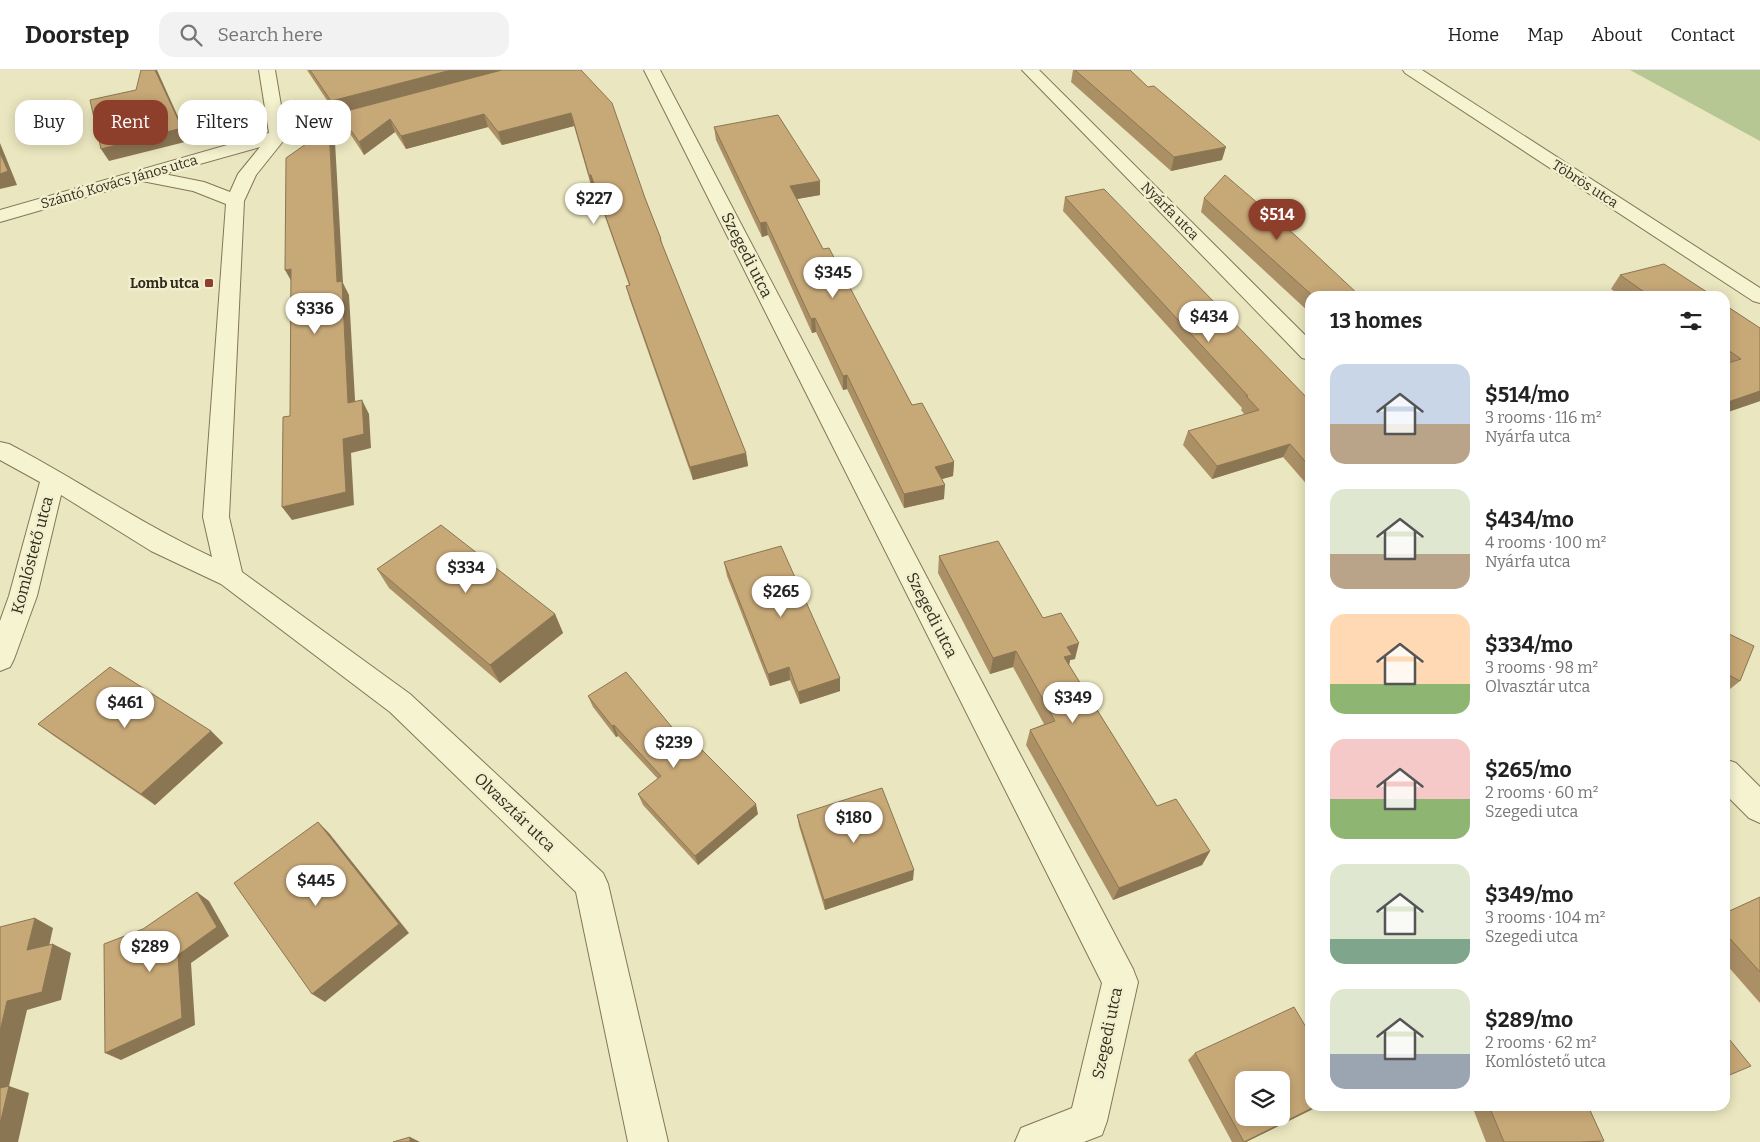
<!DOCTYPE html>
<html lang="en">
<head>
<meta charset="utf-8">
<style>
  :root { --surface:#fff; --page:#f2f2f2; --text:#222; --muted:#767676; --line:#e0e0e0; --accent:#8d3f2c }
  body { margin:0; font-family:Bitter,serif; background:var(--page); color:var(--text); height:100vh; display:flex; flex-direction:column; font-size:19px; white-space:nowrap }
  * { box-sizing:border-box; margin:0 }
  p { font-size:16px; color:var(--muted) }
  .icon { flex:none; width:28px; height:28px; fill:none; stroke:currentColor; stroke-width:2; stroke-linecap:round; stroke-linejoin:round }
  .map { position:relative; flex:1; overflow:hidden }
  .panel { position:absolute; left:1305px; top:221px; width:425px; height:820px; display:flex; flex-direction:column; background:var(--surface); border-radius:15px; box-shadow:0 2px 12px #0003 }
  .panel>* { flex:none }
  .guide { position:absolute; left:15px; top:30px; width:475px; height:45px; display:flex; gap:10px }
  .buttons { position:absolute; left:1235px; top:1001px; display:grid; gap:10px }
  .buttons a { display:grid; place-items:center; width:55px; height:55px; border-radius:10px; background:var(--surface); box-shadow:0 2px 12px #0003; font-size:25px }
  .price { position:absolute; translate:-50% -42px; padding:0 11px; border-radius:18px; background:#fff; color:#222; font-size:16px; line-height:32px; filter:drop-shadow(0 1px 2px #0008) }
  .price::after { content:''; position:absolute; left:50%; top:30px; width:15px; height:11px; margin-left:-8px; background:inherit; clip-path:polygon(0 0,100% 0,50% 100%) }
  .price.selected { background:var(--accent); color:#fff }
  ul { padding:0; list-style:none }
  li { display:flex; align-items:center; gap:15px; height:125px; padding:0 25px }
  li span { display:grid; place-items:center; flex:none; width:140px; height:100px; border-radius:15px; color:#555 }
  li>.icon { margin-inline-start:auto }
  span .icon { width:60px; height:60px; fill:#fffc; stroke-width:1 }
  li b { font-size:21px }
  h2 { display:flex; justify-content:space-between; align-items:center; height:60px; padding:0 25px; font-size:21px }
  .tag { padding:0 18px; border-radius:15px; background:var(--surface); box-shadow:0 2px 12px #0003; font-size:18px; line-height:45px }
  .tag.selected { background:var(--accent); color:#fff }
  header { display:flex; align-items:center; gap:30px; box-sizing:border-box; height:70px; padding:0 25px; background:var(--surface); border-bottom:1px solid var(--line) }
  header strong { font-size:24px }
  nav { display:flex; gap:28px; margin-inline-start:auto; font-size:18px }
  .search { width:350px; height:45px; background:var(--page); display:flex; align-items:center; gap:12px; box-sizing:border-box; padding:0 18px; border-radius:15px; color:var(--muted); font-size:19px }
  .map>svg:first-child { display:block }
  .green { fill:#b7c794 }
  .lines { fill:none; stroke-linecap:round; stroke-linejoin:round }
  .street-casing { stroke:#827758; stroke-width:2 }
  .street { fill:#f6f3d1; fill-rule:evenodd }
  .wall { fill:#ab9066 }
  .shaded-wall { fill:#8b7653 }
  .building { fill:#c7a877; stroke:#8b7653; fill-rule:evenodd }
  .poi-dot { fill:#8d3f2c; stroke:#f2efce; stroke-width:2 }
  .labels { text-anchor:middle; dominant-baseline:central; stroke-width:5; stroke-linejoin:round; paint-order:stroke }
  .far-street-label { font-size:14px; fill:#322b1c; stroke:#f2efce }
  .far-poi-label { font-size:14px; font-weight:bold; fill:#322b1c; stroke:#f2efce; text-anchor:end }
  .street-label { font-size:16px; fill:#322b1c; stroke:#f2efce }
</style>
</head>
<body>
<header>
<strong>Doorstep</strong>
<div class="search"><svg class="icon" aria-label="search" viewBox="0 0 24 24"><circle cx="10" cy="10" r="6"/><path d="M15 15l6 6"/></svg>Search here</div>
<nav><a>Home</a><a>Map</a><a>About</a><a>Contact</a></nav>
</header>
<div class="map">
<svg width="1760" height="1072" viewBox="0 0 1760 1072">
  <rect width="100%" height="100%" fill="#eae6bf"/>
  <!-- green -->
  <polygon class="green" points="1630,0 1760,0 1760,71"/>
  <g class="lines">
    <defs>
      <g id="street">
        <path d="M259 0H275L285 59 379 34 385 35 387 39 385 43 284 70 256 105 244 131 229 447 242 502 410 624 603 803 608 814 668 1072H628L576 822 390 642 221 514 151 481 61 425 37 526 14 589 10 597 0 601V551L9 526 40 412 0 390V372L9 374C78 410 141 454 212 487L203 447 226 134 193 121 142 111 0 152V140L269 63ZM260 77 238 104 230 122 204 112 164 104Z"/>
        <polygon points="644,0 660,0 1133,899 1138,912 1107,1051 1102,1065 1084,1072 1015,1072 1021,1058 1072,1038 1102,913"/>
        <polygon points="1022,0 1039,0 1310,270 1310,290 1302,288"/>
        <polygon points="1403,0 1422,0 1760,218 1760,233 1753,231 1405,3"/>
        <polygon points="1725,689 1736,693 1760,717 1760,753 1749,748 1725,724"/>
      </g>
    </defs>
    <!-- street casing -->
    <use href="#street" class="street-casing"/>
    <!-- street -->
    <use href="#street" class="street"/>
  </g>
  <!-- wall -->
  <g class="wall">
    <polygon points="307,0 581,0 645,128 661,169 663,177 746,383 748,396 693,410 630,230 626,216 629,215 595,118 592,119 574,56 502,75 488,57 406,79 395,62 364,85 345,56 339,43 336,44"/>
    <polygon points="1073,0 1130,0 1222,90 1171,101 1071,12"/>
    <polygon points="714,57 820,125 797,129 823,179 912,335 954,392 953,406 942,409 944,429 904,438 847,319 843,320 816,262 812,263 768,165 762,167 716,70"/>
    <polygon points="1065,127 1310,331 1310,418 1283,387 1212,409 1183,375 1188,361 1245,345 1241,340 1242,338 1063,141"/>
    <polygon points="1204,128 1360,226 1310,226 1310,243 1201,142"/>
    <polygon points="1620,205 1713,226 1621,226 1611,219"/>
    <polygon points="1725,235 1760,258 1760,331 1725,343"/>
    <polygon points="939,486 1043,548 1075,589 1070,590 1069,595 1157,736 1210,781 1202,795 1113,830 1026,675 1030,660 1044,654 1013,597 990,604 938,503"/>
    <polygon points="724,492 840,621 800,634 790,610 770,616 727,506"/>
    <polygon points="377,499 555,544 563,563 500,613 389,518"/>
    <polygon points="1310,526 1310,540 1305,534"/>
    <polygon points="1725,562 1740,611 1725,623"/>
    <polygon points="588,626 686,674 758,744 698,795 643,735 638,724 658,709 618,666 616,667 593,637"/>
    <polygon points="38,654 211,661 223,673 155,735 54,666"/>
    <polygon points="797,745 913,810 825,840 799,756"/>
    <polygon points="1760,827 1760,933 1725,893 1725,843"/>
    <polygon points="1195,983 1310,1036 1319,1036 1246,1072 1232,1072 1188,990"/>
    <polygon points="1472,1036 1588,1036 1604,1071 1599,1072 1486,1072"/>
  </g>
  <!-- shaded-wall -->
  <g class="shaded-wall">
    <polygon points="155,0 157,0 189,71 109,91 101,79"/>
    <polygon points="451,0 503,0 336,44 331,31"/>
    <polygon points="571,43 574,56 502,75 498,62"/>
    <polygon points="484,44 488,57 406,79 401,66"/>
    <polygon points="390,49 395,62 364,85 359,72"/>
    <polygon points="329,58 335,72 343,213 349,225 356,347 348,333 337,212"/>
    <polygon points="0,73 17,115 0,119"/>
    <polygon points="1226,77 1222,90 1171,101 1174,87"/>
    <polygon points="589,105 591,105 595,118 592,119"/>
    <polygon points="820,111 820,125 791,130 790,116"/>
    <polygon points="766,152 768,165 762,167 760,153"/>
    <polygon points="291,199 293,214 285,200"/>
    <polygon points="815,248 816,262 812,263 811,249"/>
    <polygon points="847,305 847,319 843,320 843,306"/>
    <polygon points="1760,321 1760,331 1725,343 1725,333"/>
    <polygon points="362,330 369,344 371,378 351,383 354,435 292,450 282,437 343,369"/>
    <polygon points="1290,374 1283,387 1212,409 1217,396"/>
    <polygon points="746,383 748,396 693,410 690,397"/>
    <polygon points="954,392 953,406 935,411 935,397"/>
    <polygon points="945,415 944,429 904,438 904,424"/>
    <polygon points="555,544 563,563 500,613 490,595"/>
    <polygon points="1079,573 1075,589 1070,590 1068,601 1060,603 1067,577"/>
    <polygon points="1016,581 1013,597 990,604 993,588"/>
    <polygon points="789,597 790,610 770,616 768,604"/>
    <polygon points="840,608 840,621 800,634 798,622"/>
    <polygon points="614,655 618,666 616,667 612,656"/>
    <polygon points="211,661 223,673 155,735 141,724"/>
    <polygon points="756,734 758,744 698,795 695,786"/>
    <polygon points="318,752 329,763 409,863 325,932 312,924"/>
    <polygon points="1210,781 1202,795 1113,830 1119,818"/>
    <polygon points="914,800 913,810 825,840 824,830"/>
    <polygon points="197,822 209,831 229,866 191,893 195,955 121,990 105,983 178,885"/>
    <polygon points="35,848 53,858 46,890 27,880"/>
    <polygon points="53,874 71,883 61,930 27,940 9,1016 29,1023 18,1072 0,1072 0,961 7,931"/>
    <polygon points="1316,1036 1319,1036 1246,1072 1243,1072"/>
    <polygon points="410,1067 420,1072 410,1072"/>
  </g>
  <!-- building -->
  <g class="building">
    <polygon points="141,0 155,0 182,58 101,79 90,30 136,20"/>
    <polygon points="310,0 451,0 331,31"/>
    <polygon points="502,0 581,0 612,33 645,128 661,169 660,169 746,383 690,397 626,216 630,215 591,105 589,105 571,43 498,62 484,44 401,66 390,49 359,72 339,43"/>
    <polygon points="1075,0 1130,0 1148,17 1154,16 1226,77 1174,87"/>
    <polygon points="778,45 820,111 790,116 823,179 829,178 912,335 922,333 954,392 935,397 945,415 904,424 847,305 843,306 815,248 811,249 766,152 760,153 714,57"/>
    <polygon points="329,58 337,212 342,211 348,333 362,330 364,364 343,369 346,422 282,437 283,347 290,346 291,199 285,200 286,88"/>
    <polygon points="0,83 8,101 0,104"/>
    <polygon points="1225,105 1296,166 1360,226 1313,226 1204,128"/>
    <polygon points="1104,119 1253,272 1310,331 1310,397 1290,374 1217,396 1188,361 1259,340 1246,326 1248,326 1065,127"/>
    <polygon points="1664,194 1713,226 1650,226 1620,205"/>
    <polygon points="1725,235 1760,258 1760,321 1725,333 1725,294 1741,289 1725,278"/>
    <polygon points="441,455 555,544 490,595 377,499"/>
    <polygon points="998,471 1043,548 1061,543 1079,573 1067,577 1072,585 1064,587 1157,736 1176,729 1210,781 1119,818 1030,660 1055,651 1016,581 993,588 939,486"/>
    <polygon points="781,476 840,608 798,622 789,597 768,604 724,492"/>
    <polygon points="1725,562 1754,576 1740,611 1725,603"/>
    <polygon points="110,597 211,661 141,724 38,654"/>
    <polygon points="626,602 686,674 691,669 756,734 695,786 638,724 661,706 614,655 612,656 588,626"/>
    <polygon points="882,718 914,800 824,830 797,745"/>
    <polygon points="318,752 399,854 312,924 234,813"/>
    <polygon points="197,822 217,857 178,885 182,948 105,983 104,874 143,859"/>
    <polygon points="1760,827 1760,902 1725,863 1725,843"/>
    <polygon points="35,848 27,880 53,874 42,922 7,931 0,961 0,857"/>
    <path d="M1294 937 1310 964V1036H1316L1244 1072 1195 983ZM1244 1010H1281V1048H1244Z"/>
    <polygon points="1725,964 1751,996 1725,1007"/>
    <polygon points="9,1016 0,1054 0,1018"/>
    <polygon points="1489,1036 1588,1036 1604,1071 1579,1072 1504,1072"/>
    <polygon points="410,1067 410,1072 393,1072"/>
  </g>
  <!-- markers -->
  <rect class="poi-dot" x="204" y="208" width="10" height="10" rx="2.5"/>
  <g class="labels">
    <!-- far-street labels -->
    <g class="far-street-label">
      <text transform="translate(119 112) rotate(-16)">Szántó Kovács János utca</text>
      <text transform="translate(1585 114) rotate(33)">Töbrös utca</text>
      <text transform="translate(1170 141) rotate(45)">Nyárfa utca</text>
    </g>
    <!-- far-poi labels -->
    <g class="far-poi-label">
      <text x="199" y="213">Lomb utca</text>
    </g>
    <!-- street labels -->
    <g class="street-label">
      <text transform="translate(747 185) rotate(63)">Szegedi utca</text>
      <text transform="translate(32 485) rotate(-75)">Komlóstető utca</text>
      <text transform="translate(932 545) rotate(63)">Szegedi utca</text>
      <text transform="translate(515 742) rotate(44)">Olvasztár utca</text>
      <text transform="translate(1107 963) rotate(-78)">Szegedi utca</text>
    </g>
  </g>
</svg>
<div class="buttons">
<a><svg class="icon" aria-label="layers" viewBox="0 0 24 24"><path d="M12 4l9 5-9 5-9-5zM3 14l9 5 9-5"/></svg></a>
</div>
<b class="price" style="left:594px;top:155px">$227</b>
<b class="price selected" style="left:1277px;top:171px">$514</b>
<b class="price" style="left:833px;top:229px">$345</b>
<b class="price" style="left:315px;top:265px">$336</b>
<b class="price" style="left:1209px;top:273px">$434</b>
<b class="price" style="left:466px;top:524px">$334</b>
<b class="price" style="left:781px;top:548px">$265</b>
<b class="price" style="left:1073px;top:654px">$349</b>
<b class="price" style="left:125px;top:659px">$461</b>
<b class="price" style="left:674px;top:699px">$239</b>
<b class="price" style="left:854px;top:774px">$180</b>
<b class="price" style="left:316px;top:837px">$445</b>
<b class="price" style="left:150px;top:903px">$289</b>
<div class="guide">
<a class="tag">Buy</a>
<a class="tag selected">Rent</a>
<a class="tag">Filters</a>
<a class="tag">New</a>
</div>
<section class="panel">
<h2>13 homes<svg class="icon" aria-label="filters" viewBox="0 0 24 24"><path d="M4 7h16M4 17h16"/><circle cx="9" cy="7" r="2"/><circle cx="15" cy="17" r="2"/></svg></h2>
<ul>
<li><span style="background:linear-gradient(#c9d6e8 60%,#b9a48a 0)"><svg class="icon" aria-label="home" viewBox="0 0 24 24"><path d="M3 11l9-7 9 7M6 9v11h12V9"/></svg></span><div><b>$514/mo</b><p>3 rooms · 116 m²</p><p>Nyárfa utca</p></div></li>
<li><span style="background:linear-gradient(#dfe7d0 65%,#b9a48a 0)"><svg class="icon" aria-label="home" viewBox="0 0 24 24"><path d="M3 11l9-7 9 7M6 9v11h12V9"/></svg></span><div><b>$434/mo</b><p>4 rooms · 100 m²</p><p>Nyárfa utca</p></div></li>
<li><span style="background:linear-gradient(#ffd9b3 70%,#8fb573 0)"><svg class="icon" aria-label="home" viewBox="0 0 24 24"><path d="M3 11l9-7 9 7M6 9v11h12V9"/></svg></span><div><b>$334/mo</b><p>3 rooms · 98 m²</p><p>Olvasztár utca</p></div></li>
<li><span style="background:linear-gradient(#f6c9c9 60%,#8fb573 0)"><svg class="icon" aria-label="home" viewBox="0 0 24 24"><path d="M3 11l9-7 9 7M6 9v11h12V9"/></svg></span><div><b>$265/mo</b><p>2 rooms · 60 m²</p><p>Szegedi utca</p></div></li>
<li><span style="background:linear-gradient(#dfe7d0 75%,#7fa58c 0)"><svg class="icon" aria-label="home" viewBox="0 0 24 24"><path d="M3 11l9-7 9 7M6 9v11h12V9"/></svg></span><div><b>$349/mo</b><p>3 rooms · 104 m²</p><p>Szegedi utca</p></div></li>
<li><span style="background:linear-gradient(#dfe7d0 65%,#9aa5b1 0)"><svg class="icon" aria-label="home" viewBox="0 0 24 24"><path d="M3 11l9-7 9 7M6 9v11h12V9"/></svg></span><div><b>$289/mo</b><p>2 rooms · 62 m²</p><p>Komlóstető utca</p></div></li>
</ul>
</section>
</div>
</body>
</html>
